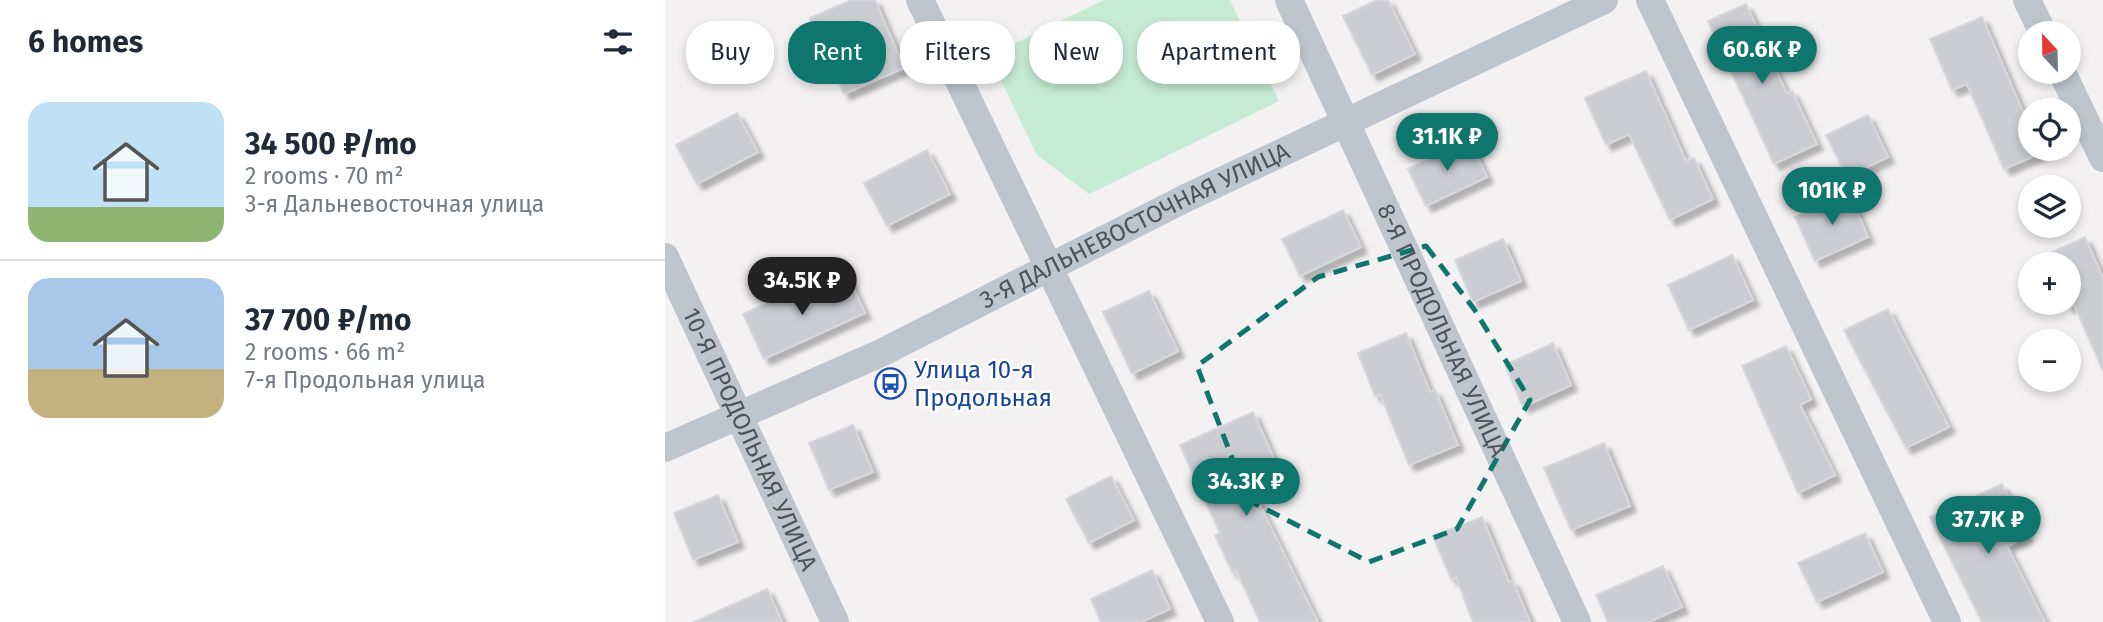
<!DOCTYPE html>
<html lang="en">
<head>
<meta charset="utf-8">
<style>
  :root { --surface:#fff; --page:#f2f2f3; --text:#1f2937; --muted:#747a83; --line:#e0e1e3; --accent:#0f766e }
  body { margin:0; font-family:"Fira Sans",sans-serif; background:var(--page); color:var(--text); height:100vh; display:flex; flex-direction:column; font-size:26px; white-space:nowrap }
  * { box-sizing:border-box; margin:0 }
  p { font-size:23px; color:var(--muted) }
  .icon { flex:none; width:38px; height:38px; fill:none; stroke:currentColor; stroke-width:2; stroke-linecap:round; stroke-linejoin:round }
  .map { position:relative; flex:1; overflow:hidden }
  .drawer { display:flex; flex-direction:column; background:var(--surface); width:665px }
  .drawer>* { flex:none }
  .banner { position:absolute; left:21px; top:21px; width:665px; height:63px; display:flex; gap:14px }
  .needle { width:46px; rotate:338deg }
  .fabs { position:absolute; left:1353px; top:21px; display:grid; gap:14px }
  .fabs a { display:grid; place-items:center; width:63px; height:63px; border-radius:50%; background:var(--surface); box-shadow:0 4px 10px #0003; font-size:35px }
  .price { position:absolute; translate:-50% -60px; padding:0 16px; border-radius:24px; background:var(--accent); color:#fff; font-size:23px; line-height:46px; filter:drop-shadow(0 2px 4px #0008) }
  .price::after { content:''; position:absolute; left:50%; top:42px; width:21px; height:16px; margin-left:-10px; background:inherit; clip-path:polygon(0 0,100% 0,50% 100%) }
  .price.active { background:#222; color:#fff }
  ul { padding:0; list-style:none }
  li { display:flex; align-items:center; gap:21px; height:175px; padding:0 28px }
  li+li { border-top:2px solid var(--line) }
  li span { display:grid; place-items:center; flex:none; width:196px; height:140px; border-radius:21px; color:#555 }
  li>.icon { margin-inline-start:auto }
  span .icon { width:84px; height:84px; fill:#fffc; stroke-width:1 }
  li b { font-size:30px }
  h2 { display:flex; justify-content:space-between; align-items:center; height:84px; padding:0 28px; font-size:30px }
  .chip { padding:0 24px; border-radius:28px; background:var(--surface); box-shadow:0 4px 10px #0003; font-size:24px; line-height:63px }
  .chip.active { background:var(--accent); color:#fff }
  main { display:flex; flex:1; min-height:0 }
  .map>svg:first-child { display:block }
  .green { fill:#c5ebd2 }
  .building { fill:#cbcdd3; stroke:#d6d7db; stroke-width:2; filter:url(#shadow) }
  .lines { fill:none; stroke-linecap:round; stroke-linejoin:round }
  .minor { stroke:#bec5cc; stroke-width:28 }
  .marked { fill:none; stroke:#0f766e; stroke-width:5; stroke-dasharray:14 9; stroke-linejoin:round }
  .labels { text-anchor:middle; dominant-baseline:central; stroke-width:5; stroke-linejoin:round; paint-order:stroke }
  .street-label { font-size:24px; fill:#4b545c; stroke:#fff }
  .transit-label { font-size:24px; fill:#164399; stroke:#fff; text-anchor:start }
</style>
</head>
<body>
<main>
<section class="drawer">
<h2>6 homes<svg class="icon" aria-label="filters" viewBox="0 0 24 24"><path d="M4 7h16M4 17h16"/><circle cx="9" cy="7" r="2"/><circle cx="15" cy="17" r="2"/></svg></h2>
<ul>
<li><span style="background:linear-gradient(#bfe0f5 75%,#8fb573 0)"><svg class="icon" aria-label="home" viewBox="0 0 24 24"><path d="M3 11l9-7 9 7M6 9v11h12V9"/></svg></span><div><b>34 500 ₽/mo</b><p>2 rooms · 70 m²</p><p>3-я Дальневосточная улица</p></div></li>
<li><span style="background:linear-gradient(#a9c7e8 65%,#c2b280 0)"><svg class="icon" aria-label="home" viewBox="0 0 24 24"><path d="M3 11l9-7 9 7M6 9v11h12V9"/></svg></span><div><b>37 700 ₽/mo</b><p>2 rooms · 66 m²</p><p>7-я Продольная улица</p></div></li>
</ul>
</section>
<div class="map">
<svg width="1438" height="622" viewBox="0 0 1438 622">
  <defs>
    <filter id="shadow"><feDropShadow dx="6" dy="6" stdDeviation="2" flood-color="#0004"/></filter>
  </defs>
  <rect width="100%" height="100%" fill="#f3f1f1"/>
  <!-- green -->
  <polygon class="green" points="439,0 565,0 614,101 424,194 372,155 324,56"/>
  <!-- building -->
  <g class="building">
    <polygon points="186,0 210,0 239,68 179,94 145,18"/>
    <polygon points="712,0 723,0 750,54 707,75 678,16"/>
    <polygon points="1081,4 1122,94 1127,91 1152,144 1109,164 1043,21"/>
    <polygon points="1317,17 1358,112 1365,109 1366,110 1365,149 1383,150 1339,169 1302,84 1287,90 1265,39"/>
    <polygon points="981,71 1021,161 1029,158 1048,199 1005,220 964,134 941,145 920,98"/>
    <polygon points="72,113 93,152 32,184 11,145"/>
    <polygon points="1203,115 1223,157 1182,177 1161,135"/>
    <polygon points="804,140 822,177 761,206 743,169"/>
    <polygon points="262,150 285,194 222,226 199,183"/>
    <polygon points="1184,193 1203,237 1150,261 1130,217"/>
    <polygon points="678,210 696,247 635,276 617,239"/>
    <polygon points="1420,237 1438,278 1438,371 1409,304 1403,307 1401,303 1404,264 1385,264 1381,255"/>
    <polygon points="838,239 856,281 808,302 790,260"/>
    <polygon points="1067,255 1088,300 1024,330 1003,285"/>
    <polygon points="184,279 200,313 99,359 78,314 143,285 147,295"/>
    <polygon points="484,291 513,351 467,374 438,312"/>
    <polygon points="1223,309 1284,427 1241,448 1179,330"/>
    <polygon points="741,333 765,392 770,390 793,445 744,465 715,394 710,396 693,353"/>
    <polygon points="888,343 906,385 858,407 840,365"/>
    <polygon points="1121,346 1146,399 1135,405 1170,475 1133,493 1077,366"/>
    <polygon points="588,412 612,465 582,479 653,622 595,622 571,570 567,572 550,535 555,533 515,445"/>
    <polygon points="188,425 208,472 164,490 144,443"/>
    <polygon points="939,443 965,506 906,530 879,468"/>
    <polygon points="446,476 469,520 424,543 401,499"/>
    <polygon points="1337,484 1362,536 1342,546 1380,622 1317,622 1265,517"/>
    <polygon points="53,495 73,542 28,560 9,513"/>
    <polygon points="817,517 844,582 848,581 865,622 808,622 791,577 786,579 768,536"/>
    <polygon points="1200,533 1218,572 1152,602 1133,563"/>
    <polygon points="998,566 1017,607 984,622 943,622 931,595"/>
    <polygon points="487,570 505,609 476,622 436,622 426,599"/>
    <polygon points="102,589 117,622 29,622"/>
  </g>
  <g class="lines">
    <!-- minor -->
    <g class="minor">
      <polyline points="255,0 555,622"/>
      <path id="s1" d="M624 0 912 622"/>
      <polyline points="985,0 1282,622"/>
      <polyline points="1362,0 1378,33"/>
      <polyline points="1397,72 1438,158"/>
      <path id="s2" d="M0 257 170 622"/>
      <path id="s3" d="M0 448 216 353 519 199 939 0"/>
    </g>
  </g>
  <!-- marked area -->
  <path class="marked" d="M761 246 809 309 865 400 792 529 704 562 583 500 532 366 653 277Z"/>
  <!-- icons -->
  <defs>
    <symbol id="bus-ring" viewBox="-11 -11 22 22"><circle r="9.5" fill="#fff" stroke="#1a4fb4" stroke-width="1.5"/><path d="M-5-6H5V4H4V6H2V4H-2V6H-4V4H-5ZM-3.5-4V0h7V-4ZM-3.5 1.2v1.5H-2V1.2ZM2 1.2v1.5H3.5V1.2Z" fill="#1a4fb4"/></symbol>
  </defs>
  <g fill-rule="evenodd">
    <use href="#bus-ring" x="208" y="366" width="35" height="35"/>
  </g>
  <g class="labels">
    <!-- street labels -->
    <g class="street-label">
      <text stroke="none"><textPath href="#s3" startOffset="520">3-Я ДАЛЬНЕВОСТОЧНАЯ УЛИЦА</textPath></text>
      <text stroke="none"><textPath href="#s1" startOffset="364">8-Я ПРОДОЛЬНАЯ УЛИЦА</textPath></text>
      <text stroke="none"><textPath href="#s2" startOffset="201">10-Я ПРОДОЛЬНАЯ УЛИЦА</textPath></text>
    </g>
    <!-- transit labels -->
    <g class="transit-label">
      <text x="249" y="370">Улица 10-я<tspan x="249" dy="28">Продольная</tspan></text>
    </g>
  </g>
</svg>
<div class="fabs">
<a><svg class="needle" viewBox="-14 -14 28 28"><path d="M0-13l5 13h-10z" fill="#e53935"/><path d="M0 13l5-13h-10z" fill="#747a83"/></svg></a>
<a><svg class="icon" aria-label="locate" viewBox="0 0 24 24"><circle cx="12" cy="12" r="6"/><path d="M12 2v4M12 18v4M2 12h4M18 12h4"/></svg></a>
<a><svg class="icon" aria-label="layers" viewBox="0 0 24 24"><path d="M12 4l9 5-9 5-9-5zM3 14l9 5 9-5"/></svg></a>
<a>+</a>
<a>−</a>
</div>
<b class="price" style="left:1097px;top:86px">60.6K ₽</b>
<b class="price" style="left:782px;top:173px">31.1K ₽</b>
<b class="price" style="left:1167px;top:227px">101K ₽</b>
<b class="price active" style="left:137px;top:317px">34.5K ₽</b>
<b class="price" style="left:581px;top:518px">34.3K ₽</b>
<b class="price" style="left:1323px;top:556px">37.7K ₽</b>
<div class="banner">
<a class="chip">Buy</a>
<a class="chip active">Rent</a>
<a class="chip">Filters</a>
<a class="chip">New</a>
<a class="chip">Apartment</a>
</div>
</div>
</main>
</body>
</html>
